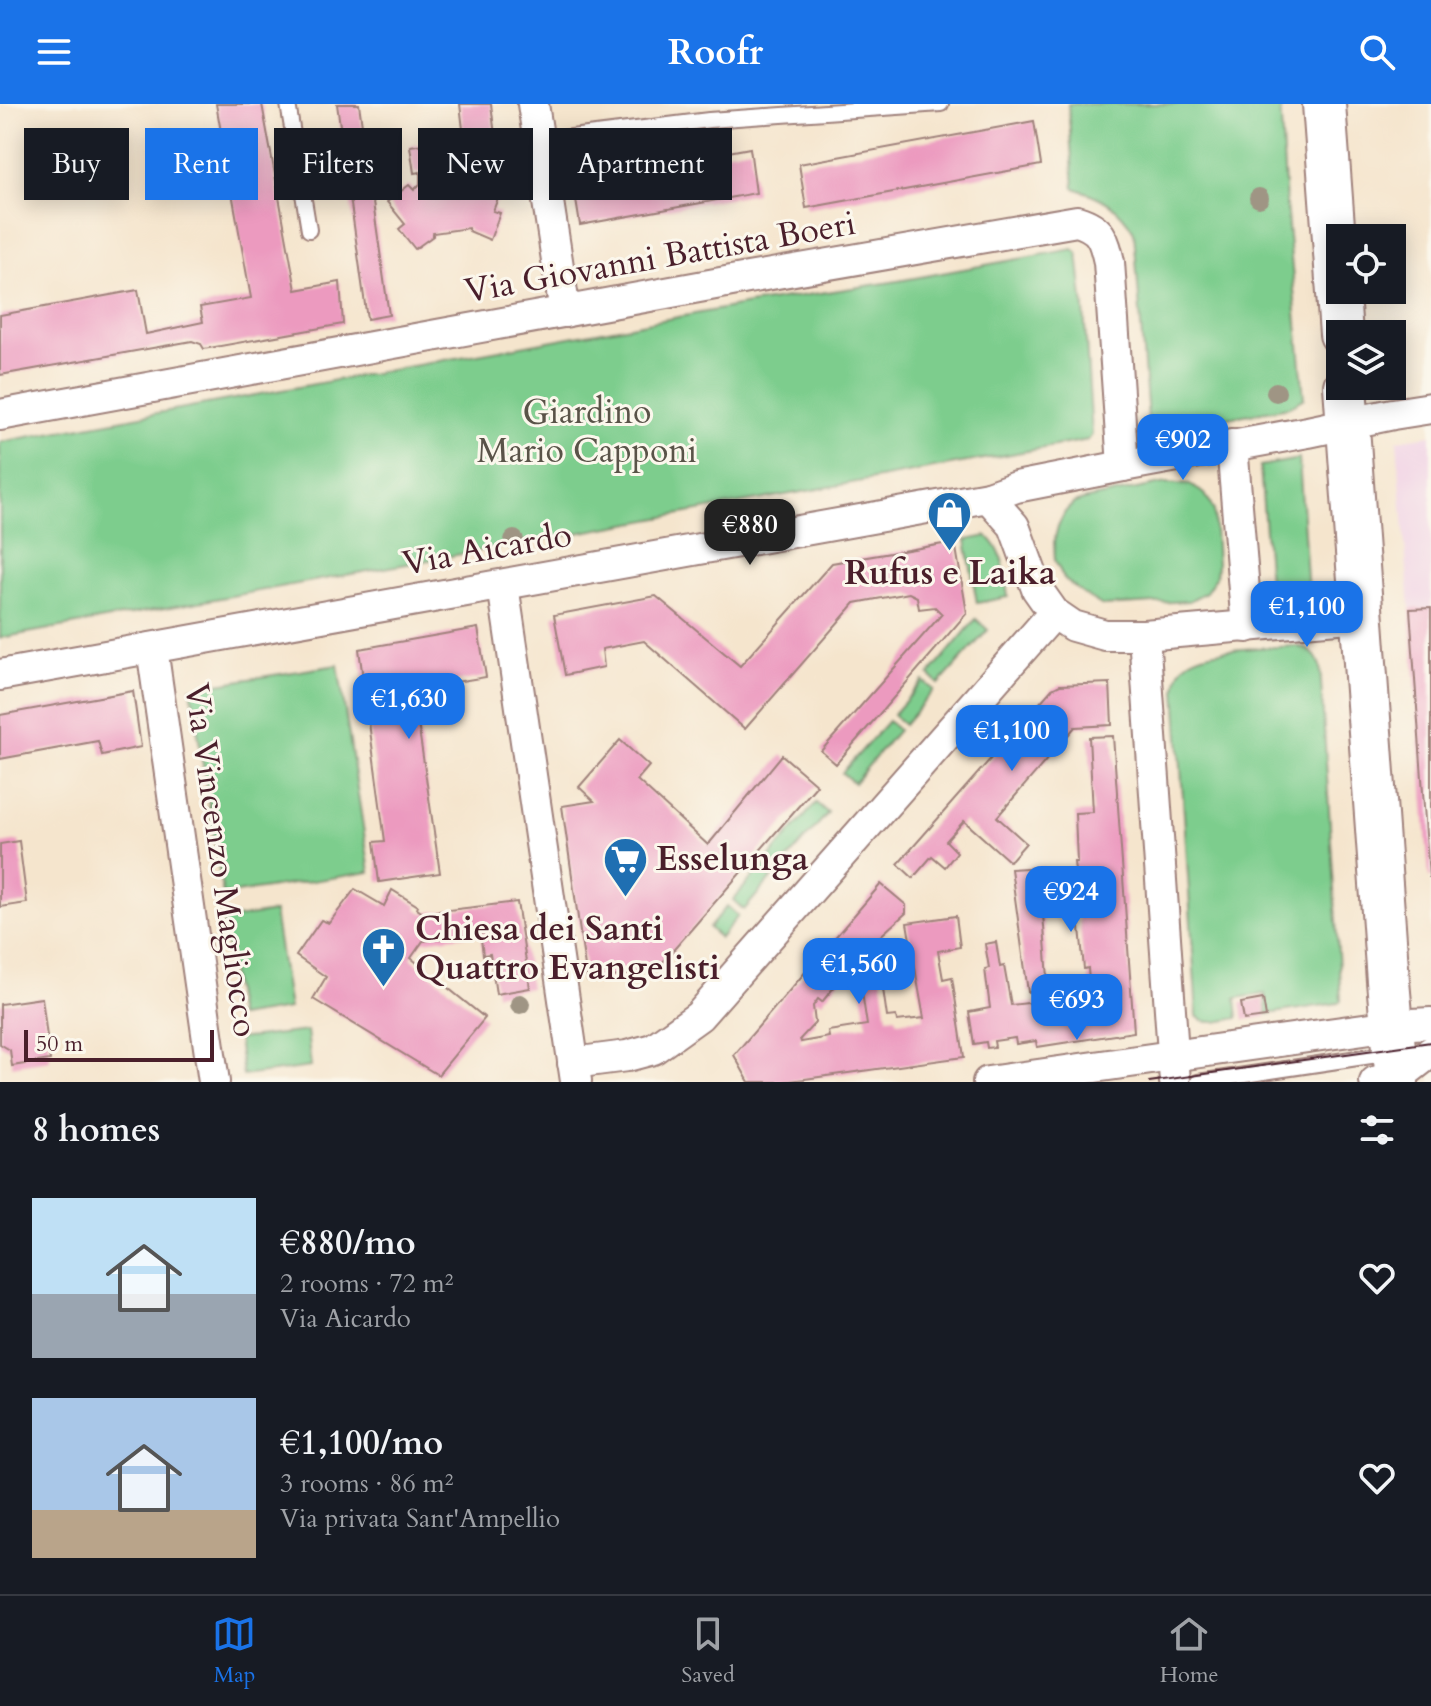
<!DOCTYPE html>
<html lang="en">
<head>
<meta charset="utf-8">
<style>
  :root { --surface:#171b24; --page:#242831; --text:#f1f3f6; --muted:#9ea1a6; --line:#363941; --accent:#1a73e8 }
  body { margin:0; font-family:Cardo,serif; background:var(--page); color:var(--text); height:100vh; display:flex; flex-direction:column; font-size:30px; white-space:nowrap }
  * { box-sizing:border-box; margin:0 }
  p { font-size:26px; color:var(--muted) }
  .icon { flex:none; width:44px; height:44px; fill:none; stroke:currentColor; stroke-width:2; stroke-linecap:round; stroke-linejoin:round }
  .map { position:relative; height:978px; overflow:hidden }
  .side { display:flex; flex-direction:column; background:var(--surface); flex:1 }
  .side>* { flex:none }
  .banner { position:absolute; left:24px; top:24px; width:800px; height:72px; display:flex; gap:16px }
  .tools { position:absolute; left:1326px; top:120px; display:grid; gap:16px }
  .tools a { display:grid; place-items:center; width:80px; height:80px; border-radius:0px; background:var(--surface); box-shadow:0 4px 20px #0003; font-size:40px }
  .scale { position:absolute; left:24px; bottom:20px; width:190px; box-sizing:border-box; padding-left:8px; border:4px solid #4a1f2b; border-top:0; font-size:22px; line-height:28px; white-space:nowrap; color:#4a1f2b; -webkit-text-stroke:6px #fbf7ec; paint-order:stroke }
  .price { position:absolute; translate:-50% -68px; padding:0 18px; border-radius:16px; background:var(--accent); color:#fff; font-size:26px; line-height:52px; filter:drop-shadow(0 2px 4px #0008) }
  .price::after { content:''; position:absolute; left:50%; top:48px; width:24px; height:18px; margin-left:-12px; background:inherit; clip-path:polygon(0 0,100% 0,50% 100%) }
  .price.selected { background:#222; color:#fff }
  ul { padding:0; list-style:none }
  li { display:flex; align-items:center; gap:24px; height:200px; padding:0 32px }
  li span { display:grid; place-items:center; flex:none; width:224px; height:160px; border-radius:0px; color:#555 }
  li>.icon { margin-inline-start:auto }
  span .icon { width:96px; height:96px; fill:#fffc; stroke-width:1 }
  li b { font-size:34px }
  h2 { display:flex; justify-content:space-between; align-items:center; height:96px; padding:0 32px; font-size:34px }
  .chip { padding:0 28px; border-radius:0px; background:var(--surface); box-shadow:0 4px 20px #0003; font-size:28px; line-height:72px }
  .chip.selected { background:var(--accent); color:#fff }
  header { display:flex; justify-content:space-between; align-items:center; height:104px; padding:0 32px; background:var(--accent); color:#fff; font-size:36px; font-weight:600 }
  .tab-bar { display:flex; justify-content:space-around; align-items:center; height:112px; border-top:2px solid var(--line); background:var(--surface); font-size:22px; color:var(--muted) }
  .tab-bar a { display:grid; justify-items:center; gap:4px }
  .tab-bar .selected { color:var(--accent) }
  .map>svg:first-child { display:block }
  .built { fill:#f0d0e5 }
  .green { fill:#7dcd8d; stroke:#64765c; stroke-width:2 }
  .building { fill:#ec9abf; fill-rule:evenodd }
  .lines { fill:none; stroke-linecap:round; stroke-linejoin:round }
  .lane-casing { stroke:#a0827c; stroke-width:18 }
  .street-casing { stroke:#a0827c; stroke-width:34 }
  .secondary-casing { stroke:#a0827c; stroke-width:46 }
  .lane { stroke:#fff; stroke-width:14 }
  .street { stroke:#fff; stroke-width:30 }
  .secondary { stroke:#fff; stroke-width:42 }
  .tram { stroke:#4a1f2b; stroke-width:2 }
  .tree { fill:#9f9584 }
  .labels { text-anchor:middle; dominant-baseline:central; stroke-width:6; stroke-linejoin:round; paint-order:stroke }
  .street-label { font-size:34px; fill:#4a1f2b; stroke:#fbf7ec }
  .park-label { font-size:34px; fill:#595348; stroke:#fbf7ec }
  .poi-label { font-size:34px; font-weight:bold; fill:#4a1f2b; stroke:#fbf7ec; text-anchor:start }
</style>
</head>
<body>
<header><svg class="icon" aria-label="menu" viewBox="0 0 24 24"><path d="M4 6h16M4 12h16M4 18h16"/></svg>Roofr<svg class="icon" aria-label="search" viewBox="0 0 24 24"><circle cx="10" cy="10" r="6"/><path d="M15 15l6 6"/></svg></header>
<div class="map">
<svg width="1431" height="978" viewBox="0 0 1431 978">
  <rect width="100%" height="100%" fill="#fbf7ec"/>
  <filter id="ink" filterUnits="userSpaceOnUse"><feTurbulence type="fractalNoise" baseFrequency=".0125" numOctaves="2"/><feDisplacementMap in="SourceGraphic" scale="16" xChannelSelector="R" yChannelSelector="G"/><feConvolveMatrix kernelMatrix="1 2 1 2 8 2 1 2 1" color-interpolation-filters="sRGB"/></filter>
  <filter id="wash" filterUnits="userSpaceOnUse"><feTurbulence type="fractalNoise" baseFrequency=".006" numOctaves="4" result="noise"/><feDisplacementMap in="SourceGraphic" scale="32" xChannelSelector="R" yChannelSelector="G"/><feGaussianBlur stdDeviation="1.8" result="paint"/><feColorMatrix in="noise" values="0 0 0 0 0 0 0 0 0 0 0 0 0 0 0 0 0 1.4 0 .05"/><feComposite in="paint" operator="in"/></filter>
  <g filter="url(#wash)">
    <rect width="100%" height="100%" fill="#f5e5cd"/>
    <!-- built -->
    <polygon class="built" points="1431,331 1431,504 1410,505 1397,336"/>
    <!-- green -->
    <g class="green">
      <path d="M1068 0H1280L1286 100 1304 294 1289 303 1149 328 1134 128C1119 102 1102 93 1074 84Z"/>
      <polygon points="1073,145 1078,149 1084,205 1092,331 1088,336 0,534 0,338 749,200 898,177"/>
      <polygon points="1299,355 1308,489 1270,492 1260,362"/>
      <polygon points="1166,379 1190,381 1205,390 1214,407 1217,461 1216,473 1206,488 1189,497 1103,502 1083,490 1064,475 1055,456 1054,438 1058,422 1065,408 1074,399 1087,395"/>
      <path d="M987 432C1005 447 1005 472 1008 493L977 499 966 436Z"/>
      <polygon points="976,515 988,526 939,580 929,571"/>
      <path d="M1295 542C1309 545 1316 549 1320 562L1341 897 1338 899 1267 910 1265 890 1236 894 1238 914C1224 916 1206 923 1197 912L1176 586C1177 577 1178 568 1184 562 1199 542 1270 544 1295 542Z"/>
      <polygon points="338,561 370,768 223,791 191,584"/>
      <polygon points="923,577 934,586 904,621 893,611"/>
      <polygon points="888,617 898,626 854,679 842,669"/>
      <polygon points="816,699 828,709 780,764 768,755"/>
      <polygon points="763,761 774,771 744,806 733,796"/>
      <polygon points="727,802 738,812 720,834 709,824"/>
      <polygon points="274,808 289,905 238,913 223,816"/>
      <polygon points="307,927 311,963 243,972 238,935"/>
    </g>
    <g id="blocks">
      <!-- building -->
      <g class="building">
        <polygon points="216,0 262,0 296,186 340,178 343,220 204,245 201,240 192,237 0,271 0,211 138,186 146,230 203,218 200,203 251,194"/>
        <polygon points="337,0 359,0 389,211 367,215"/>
        <polygon points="460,0 491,0 495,31 467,33 471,61 465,61 465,69 470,75 475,77 479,71 503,81 493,107 500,109 490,136 469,127 468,124 433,129 433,132 415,145 399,125 405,120 387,98 409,81 414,86 420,80 420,68 414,69 410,42 464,34"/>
        <polygon points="1034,17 1041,61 806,104 799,60"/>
        <polygon points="750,44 756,89 580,121 573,77"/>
        <polygon points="955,438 967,509 836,660 821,647 942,510 935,503 919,505 917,493 909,489 855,499 745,625 644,537 602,545 604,563 565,571 554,511 656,492 740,562 832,459"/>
        <polygon points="1431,504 1431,773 1429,773 1410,505"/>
        <polygon points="478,524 486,573 413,585 440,769 379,778 374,738 385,737 359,545"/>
        <polygon points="1110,579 1112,621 1075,623 997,713 1026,739 1012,755 1009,757 964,717 946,737 957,748 945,763 932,752 913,774 898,760 1052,585 1060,581"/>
        <polygon points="133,587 141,643 102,651 98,637 0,655 0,611"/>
        <polygon points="1113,632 1134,928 1037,943 1036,937 1016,940 1015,934 994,937 995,943 987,944 986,938 974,940 969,908 990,904 985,865 989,864 985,840 996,838 1000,863 1004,862 1011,901 1090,892 1088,864 1084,865 1078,803 1070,804 1070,809 1043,810 1049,887 1028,888 1011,765 1044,763 1046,788 1077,785 1074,758 1077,758 1075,709 1093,708 1089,633"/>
        <polygon points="620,636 649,662 637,676 708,741 782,651 817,681 656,866 587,877 562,702 594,697 579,683"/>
        <polygon points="19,737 27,799 0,803 0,740"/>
        <path d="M881 780 906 801V809L876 836 887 913 896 912 897 917 924 914 907 819 956 812 960 843 938 847 943 875 952 873 964 953 783 978H749L734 951ZM857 855 867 921 828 927 829 933 801 938 800 935 815 919 813 902 818 895 822 898Z"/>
        <polygon points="355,785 384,802 392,786 418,802 417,805 423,809 517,798 530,884 496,890 490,850 483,851 481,835 487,834 487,829 423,837 411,854 485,914 438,971 313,895 326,873 296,852 321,816 329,819"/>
        <polygon points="42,894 50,956 12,962 10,946 0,940 0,900"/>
        <polygon points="1263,895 1266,913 1244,916 1241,899"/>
      </g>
    </g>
  </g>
  <g filter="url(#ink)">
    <use href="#blocks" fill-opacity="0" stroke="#a0827c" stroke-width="2"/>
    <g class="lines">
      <defs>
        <g id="lane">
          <polyline points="288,0 309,126"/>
          <polyline points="539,37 709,16 941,0"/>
          <polyline points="1198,978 1391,949"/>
        </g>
        <g id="street">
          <polyline points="533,0 565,208"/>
          <path d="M0 311 748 174 1077 117C1101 124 1104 135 1109 158L1123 362"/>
          <polyline points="1232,341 1247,523"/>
          <polyline points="988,393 1014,422 1037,485 1054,509 1073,522 1105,531 1144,531 1361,512"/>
          <polyline points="503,481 576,977"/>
          <polyline points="1144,531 1175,978"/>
          <polyline points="152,544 214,978"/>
          <polyline points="0,571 988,393 1016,383 1123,362 1308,328 1393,310 1431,304"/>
          <polyline points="573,959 627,952 653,945 699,912 1054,509"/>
          <polyline points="988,978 1392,921 1431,919"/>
          <polyline points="1375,978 1396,972 1409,965 1431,948"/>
        </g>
        <g id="secondary">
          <polyline points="1324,0 1341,230"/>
          <polyline points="1345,282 1388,877 1397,978"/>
        </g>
      </defs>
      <!-- lane casing -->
      <use href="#lane" class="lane-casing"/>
      <!-- street casing -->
      <use href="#street" class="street-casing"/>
      <!-- secondary casing -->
      <use href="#secondary" class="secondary-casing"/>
      <!-- lane -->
      <use href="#lane" class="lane"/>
      <!-- street -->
      <use href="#street" class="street"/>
      <!-- secondary -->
      <use href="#secondary" class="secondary"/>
      <!-- tram -->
      <polyline class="tram" points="1149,978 1431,938"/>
    </g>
    <!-- trees -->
    <g class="tree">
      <circle cx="1259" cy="94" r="10"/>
      <circle cx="1276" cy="288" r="10"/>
      <circle cx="514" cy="436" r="10"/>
      <circle cx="520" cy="900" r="10"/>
    </g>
  </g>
  <!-- icons -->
  <defs>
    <symbol id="shop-pin" viewBox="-11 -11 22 30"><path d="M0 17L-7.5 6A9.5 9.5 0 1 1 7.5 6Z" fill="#1f6fb2" stroke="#fbf7ec"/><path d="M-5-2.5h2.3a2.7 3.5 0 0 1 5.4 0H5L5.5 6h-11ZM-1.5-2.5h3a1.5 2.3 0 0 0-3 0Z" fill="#fff"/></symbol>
    <symbol id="supermarket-pin" viewBox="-11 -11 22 30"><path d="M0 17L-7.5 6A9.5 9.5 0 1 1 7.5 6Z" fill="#1f6fb2" stroke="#fbf7ec"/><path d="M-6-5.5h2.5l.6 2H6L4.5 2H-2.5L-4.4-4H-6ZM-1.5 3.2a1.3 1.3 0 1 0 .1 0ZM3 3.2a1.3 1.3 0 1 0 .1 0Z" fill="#fff"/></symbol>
    <symbol id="church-pin" viewBox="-11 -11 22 30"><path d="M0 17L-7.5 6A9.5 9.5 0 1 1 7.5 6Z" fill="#1f6fb2" stroke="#fbf7ec"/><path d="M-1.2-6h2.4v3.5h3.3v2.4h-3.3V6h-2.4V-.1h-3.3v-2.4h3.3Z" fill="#fff"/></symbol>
  </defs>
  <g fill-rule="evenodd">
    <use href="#shop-pin" x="924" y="384" width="51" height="69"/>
    <use href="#supermarket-pin" x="600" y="730" width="51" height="69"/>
    <use href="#church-pin" x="358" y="820" width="51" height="69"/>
  </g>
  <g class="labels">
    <!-- street labels -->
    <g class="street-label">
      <text transform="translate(660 153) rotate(-10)">Via Giovanni Battista Boeri</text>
      <text transform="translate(487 445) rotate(-10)">Via Aicardo</text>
      <text transform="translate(221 756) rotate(82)">Via Vincenzo Magliocco</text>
    </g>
    <!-- park labels -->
    <g class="park-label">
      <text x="587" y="308">Giardino<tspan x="587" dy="39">Mario Capponi</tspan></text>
    </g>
    <!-- poi labels -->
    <g class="poi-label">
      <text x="950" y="469" text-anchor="middle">Rufus e Laika</text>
      <text x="656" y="755">Esselunga</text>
      <text x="415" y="825">Chiesa dei Santi<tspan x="415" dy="39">Quattro Evangelisti</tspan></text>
    </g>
  </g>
</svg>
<div class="tools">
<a><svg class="icon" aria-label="locate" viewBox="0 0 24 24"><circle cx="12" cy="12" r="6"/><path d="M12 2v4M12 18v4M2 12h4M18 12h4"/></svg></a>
<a><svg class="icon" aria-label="layers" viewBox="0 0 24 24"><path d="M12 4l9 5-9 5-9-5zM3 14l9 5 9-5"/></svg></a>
</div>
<div class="scale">50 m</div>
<b class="price" style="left:1183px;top:378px">€902</b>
<b class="price selected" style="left:750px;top:463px">€880</b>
<b class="price" style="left:1307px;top:545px">€1,100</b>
<b class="price" style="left:409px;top:637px">€1,630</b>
<b class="price" style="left:1012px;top:669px">€1,100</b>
<b class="price" style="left:1071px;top:830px">€924</b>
<b class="price" style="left:859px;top:902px">€1,560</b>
<b class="price" style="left:1077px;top:938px">€693</b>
<div class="banner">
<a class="chip">Buy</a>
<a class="chip selected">Rent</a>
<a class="chip">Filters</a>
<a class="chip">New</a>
<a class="chip">Apartment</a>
</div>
</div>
<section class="side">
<h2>8 homes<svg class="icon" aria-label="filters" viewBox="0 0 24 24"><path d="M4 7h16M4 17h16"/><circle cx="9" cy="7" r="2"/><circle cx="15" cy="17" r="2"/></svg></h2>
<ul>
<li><span style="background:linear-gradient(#bfe0f5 60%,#9aa5b1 0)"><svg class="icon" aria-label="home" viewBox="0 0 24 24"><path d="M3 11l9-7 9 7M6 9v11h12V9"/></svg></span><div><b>€880/mo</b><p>2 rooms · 72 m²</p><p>Via Aicardo</p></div><svg class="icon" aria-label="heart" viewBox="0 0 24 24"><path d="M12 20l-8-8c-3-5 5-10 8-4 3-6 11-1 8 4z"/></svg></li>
<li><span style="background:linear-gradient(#a9c7e8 70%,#b9a48a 0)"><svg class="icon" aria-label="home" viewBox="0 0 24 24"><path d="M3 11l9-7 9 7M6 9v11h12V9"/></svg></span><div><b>€1,100/mo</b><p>3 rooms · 86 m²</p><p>Via privata Sant'Ampellio</p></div><svg class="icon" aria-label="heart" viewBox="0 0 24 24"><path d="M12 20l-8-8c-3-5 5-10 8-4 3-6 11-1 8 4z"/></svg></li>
</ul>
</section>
<nav class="tab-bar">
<a class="selected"><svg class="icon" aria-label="map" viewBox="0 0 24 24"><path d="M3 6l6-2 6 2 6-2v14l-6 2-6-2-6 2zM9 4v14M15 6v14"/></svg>Map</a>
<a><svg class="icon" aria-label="saved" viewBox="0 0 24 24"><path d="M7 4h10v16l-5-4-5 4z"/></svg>Saved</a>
<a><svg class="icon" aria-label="home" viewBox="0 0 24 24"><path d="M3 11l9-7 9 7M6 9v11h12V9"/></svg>Home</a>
</nav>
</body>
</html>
